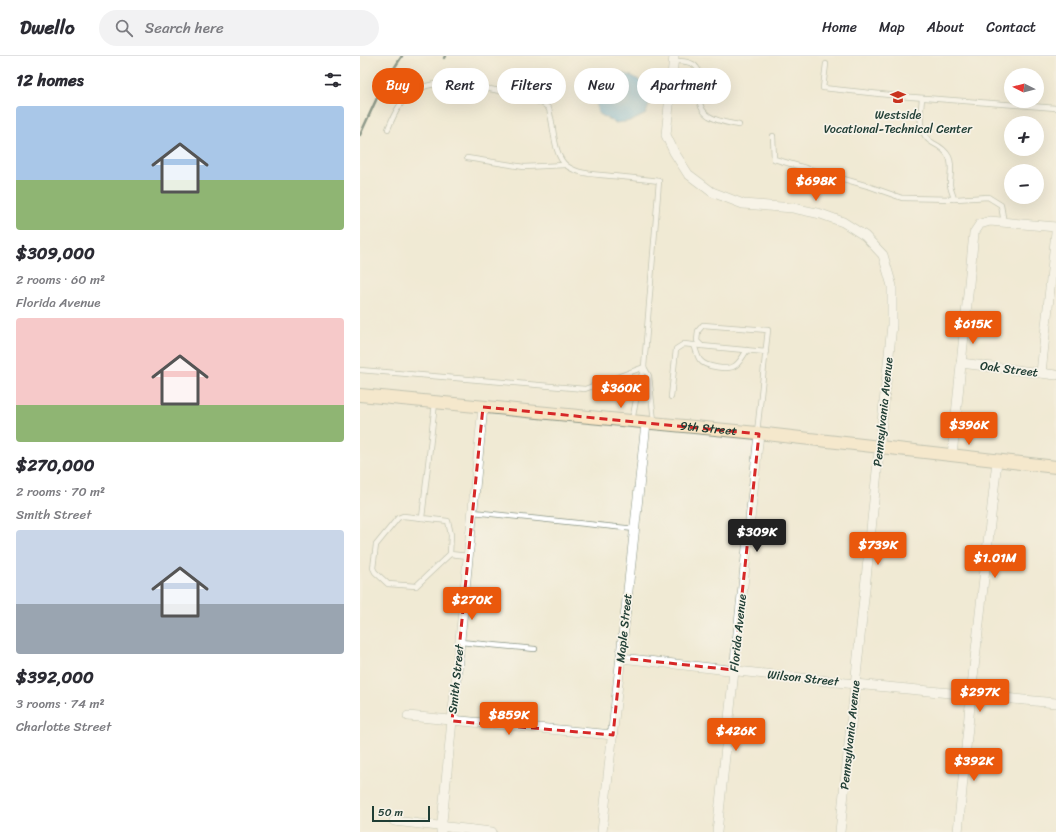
<!DOCTYPE html>
<html lang="en">
<head>
<meta charset="utf-8">
<style>
  :root { --surface:#fff; --page:#f2f2f3; --text:#2b2b33; --muted:#7c7c81; --line:#e1e1e2; --accent:#ea580c }
  body { margin:0; font-family:Sriracha,sans-serif; background:var(--page); color:var(--text); height:100vh; display:flex; flex-direction:column; font-size:15px; white-space:nowrap }
  * { box-sizing:border-box; margin:0 }
  p { font-size:13px; color:var(--muted) }
  .icon { flex:none; width:22px; height:22px; fill:none; stroke:currentColor; stroke-width:2; stroke-linecap:round; stroke-linejoin:round }
  .map { position:relative; flex:1; overflow:hidden }
  .panel { display:flex; flex-direction:column; background:var(--surface); width:360px }
  .panel>* { flex:none }
  .top-card { position:absolute; left:12px; top:12px; width:380px; height:36px; display:flex; gap:8px }
  .needle { width:26px; rotate:276deg }
  .fabs { position:absolute; left:644px; top:12px; display:grid; gap:8px }
  .fabs a { display:grid; place-items:center; width:40px; height:40px; border-radius:50%; background:var(--surface); box-shadow:0 4px 16px #0002; font-size:20px }
  .scale { position:absolute; left:12px; bottom:10px; width:58px; box-sizing:border-box; padding-left:4px; border:2px solid #1f3d34; border-top:0; font-size:11px; line-height:14px; white-space:nowrap; color:#1f3d34; -webkit-text-stroke:3px #f7f3e8; paint-order:stroke }
  .price { position:absolute; translate:-50% -34px; padding:0 9px; border-radius:4px; background:var(--accent); color:#fff; font-size:13px; line-height:26px; filter:drop-shadow(0 1px 2px #0008) }
  .price::after { content:''; position:absolute; left:50%; top:24px; width:12px; height:9px; margin-left:-6px; background:inherit; clip-path:polygon(0 0,100% 0,50% 100%) }
  .price.on { background:#222; color:#fff }
  ul { padding:0; list-style:none }
  li { display:grid; align-content:center; gap:8px; height:212px; padding:0 16px }
  li span { display:grid; place-items:center; height:124px; border-radius:4px; color:#555 }
  li>.icon { margin-inline-start:auto }
  span .icon { width:72px; height:72px; fill:#fffc; stroke-width:1 }
  li b { font-size:17px }
  h2 { display:flex; justify-content:space-between; align-items:center; height:48px; padding:0 16px; font-size:17px }
  .tag { padding:0 14px; border-radius:18px; background:var(--surface); box-shadow:0 4px 16px #0002; font-size:14px; line-height:36px }
  .tag.on { background:var(--accent); color:#fff }
  header { display:flex; align-items:center; gap:24px; box-sizing:border-box; height:56px; padding:0 20px; background:var(--surface); border-bottom:1px solid var(--line) }
  header strong { font-size:19px }
  nav { display:flex; gap:22px; margin-inline-start:auto; font-size:14px }
  .search { width:280px; height:36px; background:var(--page); display:flex; align-items:center; gap:10px; box-sizing:border-box; padding:0 14px; border-radius:22px; color:var(--muted); font-size:15px }
  main { display:flex; flex:1; min-height:0 }
  .map>svg:first-child { display:block }
  .water { fill:#5baad5; stroke:#3d7484 }
  .lines { fill:none; stroke-linecap:round; stroke-linejoin:round }
  .lane-casing { stroke:#889484; stroke-width:6 }
  .street-casing { stroke:#889484; stroke-width:10 }
  .secondary-casing { stroke:#889484; stroke-width:14 }
  .lane { stroke:#fff; stroke-width:4.5 }
  .street { stroke:#fff; stroke-width:9 }
  .secondary { stroke:#fbe6c4; stroke-width:12 }
  .rail { stroke:#1f3d34; stroke-width:2.5 }
  .marked { fill:none; stroke:#d62828; stroke-width:3; stroke-dasharray:8 5; stroke-linejoin:round }
  .labels { text-anchor:middle; dominant-baseline:central; stroke-width:3.5; stroke-linejoin:round; paint-order:stroke }
  .poi-label { font-size:12px; fill:#1f3d34; stroke:#f7f3e8 }
  .street-label { font-size:12px; fill:#1f3d34; stroke:#f7f3e8 }
</style>
</head>
<body>
<header>
<strong>Dwello</strong>
<div class="search"><svg class="icon" aria-label="search" viewBox="0 0 24 24"><circle cx="10" cy="10" r="6"/><path d="M15 15l6 6"/></svg>Search here</div>
<nav><a>Home</a><a>Map</a><a>About</a><a>Contact</a></nav>
</header>
<main>
<section class="panel">
<h2>12 homes<svg class="icon" aria-label="filters" viewBox="0 0 24 24"><path d="M4 7h16M4 17h16"/><circle cx="9" cy="7" r="2"/><circle cx="15" cy="17" r="2"/></svg></h2>
<ul>
<li><span style="background:linear-gradient(#a9c7e8 60%,#8fb573 0)"><svg class="icon" aria-label="home" viewBox="0 0 24 24"><path d="M3 11l9-7 9 7M6 9v11h12V9"/></svg></span><div><b>$309,000</b><p>2 rooms · 60 m²</p><p>Florida Avenue</p></div></li>
<li><span style="background:linear-gradient(#f6c9c9 70%,#8fb573 0)"><svg class="icon" aria-label="home" viewBox="0 0 24 24"><path d="M3 11l9-7 9 7M6 9v11h12V9"/></svg></span><div><b>$270,000</b><p>2 rooms · 70 m²</p><p>Smith Street</p></div></li>
<li><span style="background:linear-gradient(#c9d6e8 60%,#9aa5b1 0)"><svg class="icon" aria-label="home" viewBox="0 0 24 24"><path d="M3 11l9-7 9 7M6 9v11h12V9"/></svg></span><div><b>$392,000</b><p>3 rooms · 74 m²</p><p>Charlotte Street</p></div></li>
</ul>
</section>
<div class="map">
<svg width="696" height="776" viewBox="0 0 696 776">
  <rect width="100%" height="100%" fill="#f7f3e8"/>
  <filter id="ink" filterUnits="userSpaceOnUse"><feTurbulence type="fractalNoise" baseFrequency=".025" numOctaves="2"/><feDisplacementMap in="SourceGraphic" scale="8" xChannelSelector="R" yChannelSelector="G"/><feConvolveMatrix kernelMatrix="1 2 1 2 8 2 1 2 1" color-interpolation-filters="sRGB"/></filter>
  <filter id="wash" filterUnits="userSpaceOnUse"><feTurbulence type="fractalNoise" baseFrequency=".012" numOctaves="4" result="noise"/><feDisplacementMap in="SourceGraphic" scale="16" xChannelSelector="R" yChannelSelector="G"/><feGaussianBlur stdDeviation="0.9" result="paint"/><feColorMatrix in="noise" values="0 0 0 0 0 0 0 0 0 0 0 0 0 0 0 0 0 1.4 0 .05"/><feComposite in="paint" operator="in"/></filter>
  <g filter="url(#wash)">
    <rect width="100%" height="100%" fill="#f0ead4"/>
    <!-- water -->
    <path class="water" d="M248 15C272 19 281 19 291 43L286 58 272 65 255 67 238 57 234 33 236 18Z"/>
  </g>
  <g filter="url(#ink)">
    <g class="lines">
      <defs>
        <g id="lane">
          <path d="M314 5C321 5 333 5 337 12 347 25 330 48 349 60 358 66 369 67 379 69"/>
          <polyline points="466,8 463,32 539,40 696,52"/>
          <path d="M562 42C561 57 556 78 573 87 579 90 586 95 589 101 593 110 590 119 590 128 590 133 593 138 594 143"/>
          <path d="M28 73C34 58 41 43 55 35 63 30 73 28 82 27 98 26 181 40 189 53 190 56 190 60 191 62 194 76 195 102 207 110 220 119 236 118 251 120 267 121 283 123 299 125L284 311C278 327 276 347 272 364"/>
          <polyline points="413,80 414,103 508,130 542,142 596,143 628,141 641,149 644,167"/>
          <polyline points="107,102 164,111 205,109"/>
          <path d="M334 289C336 293 337 300 340 304 345 311 369 315 376 309 380 306 384 299 387 294"/>
          <polyline points="284,311 289,320 294,365"/>
          <polyline points="0,314 225,333 284,311"/>
          <polyline points="311,341 316,293 324,288 342,290"/>
          <polyline points="75,347 62,462 88,465 91,479 90,498 108,500"/>
          <path d="M397 376C401 342 404 308 408 274L343 269 338 275 337 285 342 290 406 296"/>
          <polyline points="113,456 275,473"/>
          <polyline points="62,462 43,460 38,462 16,489 13,512 15,516 28,528 56,530 90,498"/>
          <polyline points="100,586 175,593"/>
        </g>
        <g id="street">
          <polyline points="314,0 306,79 314,96 328,118 352,136 383,148 433,152 461,158 483,166 505,180 523,199 532,230 532,269 480,776"/>
          <polyline points="601,307 696,319"/>
          <polyline points="681,317 696,176"/>
          <polyline points="592,400 614,177 620,168 630,165 696,171"/>
          <polyline points="261,602 495,628 696,647"/>
          <polyline points="48,660 253,679"/>
          <polyline points="34,765 132,776"/>
          <polyline points="81,776 123,351"/>
          <polyline points="242,776 286,367"/>
          <polyline points="357,776 399,378"/>
          <polyline points="598,776 611,639 637,405"/>
        </g>
        <g id="secondary">
          <path id="s1" d="M0 339 397 377 696 411"/>
        </g>
      </defs>
      <!-- lane casing -->
      <use href="#lane" class="lane-casing"/>
      <!-- street casing -->
      <use href="#street" class="street-casing"/>
      <!-- secondary casing -->
      <use href="#secondary" class="secondary-casing"/>
      <!-- lane -->
      <use href="#lane" class="lane"/>
      <!-- street -->
      <use href="#street" class="street"/>
      <!-- secondary -->
      <use href="#secondary" class="secondary"/>
      <!-- rail -->
      <g class="rail">
        <polyline points="84,2 85,0"/>
        <polyline points="0,79 22,31 42,0"/>
      </g>
    </g>
  </g>
  <!-- marked area -->
  <path d="M0 0H696V776H0ZM123 351 399 378 374 614 261 602 253 679 92 665Z" fill="#f0ead4" fill-opacity=".55" fill-rule="evenodd"/>
  <path class="marked" d="M123 351 399 378 374 614 261 602 253 679 92 665Z"/>
  <!-- icons -->
  <defs>
    <symbol id="school-bare" viewBox="-9 -9 18 18"><path d="M0-5L7-2L0 1L-7-2ZM-4 1L0 2.5L4 1V4Q0 6-4 4Z" fill="#c8321e" stroke="#f7f3e8" stroke-width="2.5" paint-order="stroke"/></symbol>
  </defs>
  <g fill-rule="evenodd">
    <use href="#school-bare" x="527" y="30" width="22" height="22"/>
  </g>
  <g class="labels">
    <!-- poi labels -->
    <g class="poi-label">
      <text x="538" y="59">Westside<tspan x="538" dy="14">Vocational-Technical Center</tspan></text>
    </g>
    <!-- street labels -->
    <g class="street-label">
      <text transform="translate(649 313) rotate(7)">Oak Street</text>
      <text transform="translate(523 356) rotate(-84)">Pennsylvania Avenue</text>
      <text stroke="none"><textPath href="#s1" startOffset="350">9th Street</textPath></text>
      <text transform="translate(264 572) rotate(-84)">Maple Street</text>
      <text transform="translate(378 577) rotate(-84)">Florida Avenue</text>
      <text transform="translate(443 622) rotate(6)">Wilson Street</text>
      <text transform="translate(96 623) rotate(-84)">Smith Street</text>
      <text transform="translate(490 679) rotate(-84)">Pennsylvania Avenue</text>
    </g>
  </g>
</svg>
<div class="fabs">
<a><svg class="needle" viewBox="-14 -14 28 28"><path d="M0-13l5 13h-10z" fill="#e53935"/><path d="M0 13l5-13h-10z" fill="#7c7c81"/></svg></a>
<a>+</a>
<a>−</a>
</div>
<div class="scale">50 m</div>
<b class="price" style="left:456px;top:146px">$698K</b>
<b class="price" style="left:613px;top:289px">$615K</b>
<b class="price" style="left:261px;top:353px">$360K</b>
<b class="price" style="left:609px;top:390px">$396K</b>
<b class="price on" style="left:397px;top:497px">$309K</b>
<b class="price" style="left:518px;top:510px">$739K</b>
<b class="price" style="left:635px;top:523px">$1.01M</b>
<b class="price" style="left:112px;top:565px">$270K</b>
<b class="price" style="left:620px;top:657px">$297K</b>
<b class="price" style="left:149px;top:680px">$859K</b>
<b class="price" style="left:376px;top:696px">$426K</b>
<b class="price" style="left:614px;top:726px">$392K</b>
<div class="top-card">
<a class="tag on">Buy</a>
<a class="tag">Rent</a>
<a class="tag">Filters</a>
<a class="tag">New</a>
<a class="tag">Apartment</a>
</div>
</div>
</main>
</body>
</html>
